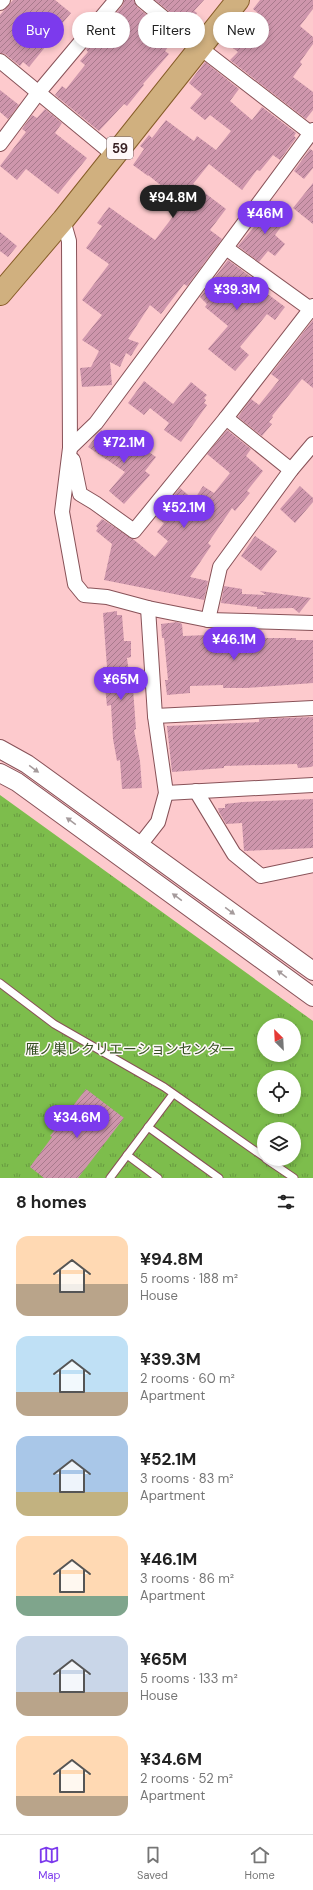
<!DOCTYPE html>
<html lang="en">
<head>
<meta charset="utf-8">
<style>
  :root { --surface:#fff; --page:#f2f2f2; --text:#222; --muted:#767676; --line:#e0e0e0; --accent:#7c3aed }
  body { margin:0; font-family:"DM Sans","Noto Sans JP",sans-serif; background:var(--page); color:var(--text); height:100vh; display:flex; flex-direction:column; font-size:15px; white-space:nowrap }
  * { box-sizing:border-box; margin:0 }
  p { font-size:13px; color:var(--muted) }
  .icon { flex:none; width:22px; height:22px; fill:none; stroke:currentColor; stroke-width:2; stroke-linecap:round; stroke-linejoin:round }
  .map { position:relative; height:1178px; overflow:hidden }
  .side { display:flex; flex-direction:column; background:var(--surface); flex:1 }
  .side>* { flex:none }
  .banner { position:absolute; left:12px; top:12px; width:289px; height:36px; display:flex; gap:8px }
  .needle { width:26px; rotate:336deg }
  .buttons { position:absolute; left:257px; top:1018px; display:grid; gap:8px }
  .buttons a { display:grid; place-items:center; width:44px; height:44px; border-radius:50%; background:var(--surface); box-shadow:0 2px 6px #0003; font-size:20px }
  .price { position:absolute; translate:-50% -34px; padding:0 9px; border-radius:14px; background:var(--accent); color:#fff; font-size:13px; line-height:26px; filter:drop-shadow(0 1px 2px #0008) }
  .price::after { content:''; position:absolute; left:50%; top:24px; width:12px; height:9px; margin-left:-6px; background:inherit; clip-path:polygon(0 0,100% 0,50% 100%) }
  .price.on { background:#222; color:#fff }
  ul { padding:0; list-style:none }
  li { display:flex; align-items:center; gap:12px; height:100px; padding:0 16px }
  li span { display:grid; place-items:center; flex:none; width:112px; height:80px; border-radius:12px; color:#555 }
  li>.icon { margin-inline-start:auto }
  span .icon { width:48px; height:48px; fill:#fffc; stroke-width:1 }
  li b { font-size:17px }
  h2 { display:flex; justify-content:space-between; align-items:center; height:48px; padding:0 16px; font-size:17px }
  .pill { padding:0 14px; border-radius:18px; background:var(--surface); box-shadow:0 2px 6px #0003; font-size:14px; line-height:36px }
  .pill.on { background:var(--accent); color:#fff }
  .tabs { display:flex; justify-content:space-around; align-items:center; height:56px; border-top:1px solid var(--line); background:var(--surface); font-size:11px; color:var(--muted) }
  .tabs a { display:grid; justify-items:center; gap:2px }
  .tabs .on { color:var(--accent) }
  .map>svg:first-child { display:block }
  .park { fill:url(#park-tufts); fill-rule:evenodd }
  .building { fill:url(#building-hatch) }
  .lines { fill:none; stroke-linecap:round; stroke-linejoin:round }
  .service-casing { stroke:#885258; stroke-width:9 }
  .minor-casing { stroke:#885258; stroke-width:16 }
  .tertiary-casing { stroke:#885258; stroke-width:20 }
  .primary-casing { stroke:#865c27; stroke-width:24 }
  .service { stroke:#fff; stroke-width:7 }
  .minor { stroke:#fff; stroke-width:14 }
  .tertiary { stroke:#fff; stroke-width:18 }
  .primary { stroke:#d0b07f; stroke-width:22 }
  .oneway { fill:#a59b9c }
  .labels { text-anchor:middle; dominant-baseline:central; stroke-width:3; stroke-linejoin:round; paint-order:stroke }
  .shield { fill:#fef8f8; stroke:#736162; stroke-width:1 }
  .shield-label { font-size:13px; font-weight:bold; fill:#372022 }
  .park-label { font-size:14px; fill:#355021; stroke:#fef8f8 }
</style>
</head>
<body>
<div class="map">
<svg width="313" height="1178" viewBox="0 0 313 1178">
  <defs>
    <pattern id="park-tufts" width="24" height="20" patternUnits="userSpaceOnUse"><rect width="24" height="20" fill="#7dbd4c"/><path d="M3 7l-1-3M5 7V3M7 7l1-3M15 17l-1-3M17 17v-4M19 17l1-3" fill="none" stroke="#67993f"/></pattern>
    <pattern id="building-hatch" width="6" height="6" patternUnits="userSpaceOnUse"><rect width="6" height="6" fill="#ce96ac"/><path d="M-1 1l2-2M0 6l6-6M5 7l2-2" fill="none" stroke="#a87a8c"/></pattern>
  </defs>
  <rect width="100%" height="100%" fill="#fdcacd"/>
  <!-- park -->
  <path class="park" d="M0 795 313 1021V1178H0ZM264 1025H294V1055H264ZM264 1077H294V1107H264ZM264 1129H294V1159H264Z"/>
  <!-- building -->
  <g class="building">
    <polygon points="13,0 55,0 71,13 44,45 46,46 29,67 23,62 20,66 5,54 0,53 0,15"/>
    <polygon points="124,0 134,0 137,7 175,38 165,51 169,54 143,84 144,85 127,106 124,104 99,131 55,95 62,86 66,89 85,65 80,61 88,52 86,49 123,5"/>
    <polygon points="155,0 204,0 194,11 197,13 186,25"/>
    <polygon points="260,0 313,0 313,9 300,26 313,37 313,44 300,62 302,64 293,77 313,92 313,110 306,119 230,60 238,52 224,41 233,31 240,37 258,13 253,9"/>
    <polygon points="205,62 239,89 230,101 252,120 262,107 296,133 294,136 296,138 280,160 273,155 260,171 257,170 242,190 209,164 193,184 226,209 210,230 222,239 187,286 184,284 161,314 150,305 128,339 139,343 131,356 126,353 120,367 110,362 112,385 82,387 80,368 91,367 99,351 82,340 102,315 82,300 109,264 86,248 102,226 97,223 109,207 155,240 181,206 171,198 173,195 148,175 148,176 133,165 144,149 140,146 149,135 152,138 166,120 194,141 197,136 216,150 231,131 210,115 205,120 190,108 202,94 189,83"/>
    <polygon points="0,90 19,105 8,119 0,112"/>
    <polygon points="45,109 62,123 55,133 87,158 58,194 26,169 17,180 0,166 26,132 22,129 32,115 37,118"/>
    <polygon points="310,149 313,151 313,168 304,179 294,171"/>
    <polygon points="313,183 313,224 293,208"/>
    <polygon points="273,204 289,216 275,235 285,244 275,256 268,251 259,262 238,246"/>
    <polygon points="0,232 17,246 8,257 0,251"/>
    <polygon points="228,260 251,277 249,280 285,307 275,320 267,314 240,347 249,355 235,371 208,349 228,326 205,307 207,304 200,297"/>
    <polygon points="313,320 313,388 302,379 272,416 273,417 269,422 272,424 262,436 238,417 251,399 259,405 279,380 271,374"/>
    <polygon points="144,381 173,404 191,382 207,395 204,398 206,400 204,403 207,405 181,442 164,430 169,423 150,408 144,415 128,403"/>
    <polygon points="101,430 138,454 143,448 156,457 145,471 150,475 124,504 109,491 125,472 88,447"/>
    <polygon points="227,430 251,449 246,456 263,471 247,491 250,493 235,511 232,508 208,543 211,546 190,577 208,581 204,600 104,580 112,544 96,531 98,528 96,526 102,519 133,539 155,557 168,541 157,532 164,523 156,517 180,488 194,500 203,486 214,493 230,473 207,454"/>
    <polygon points="300,486 313,498 313,502 295,523 280,509"/>
    <polygon points="255,536 277,551 261,571 241,556"/>
    <polygon points="224,586 242,589 242,594 266,595 260,591 311,598 299,613 293,608 257,609 257,607 221,603"/>
    <polygon points="117,611 117,615 122,615 124,641 131,641 131,657 127,658 131,689 133,689 136,729 134,730 140,761 142,788 122,789 120,760 117,761 113,739 111,705 107,706 103,667 107,667 103,613"/>
    <polygon points="177,622 182,624 183,636 207,635 207,638 296,638 296,640 313,640 313,683 247,688 223,688 223,685 190,686 190,693 167,695 165,680 168,680 164,638 162,638 161,624"/>
    <polygon points="313,717 313,766 311,767 298,768 297,764 224,766 224,768 172,772 167,726 259,722 259,719"/>
    <polygon points="313,799 313,848 244,851 242,823 226,824 219,812 218,808 225,808 225,804 243,802"/>
    <polygon points="86,1089 124,1118 78,1178 44,1178 30,1167 52,1137 50,1136"/>
  </g>
  <g class="lines">
    <defs>
      <g id="service">
        <polyline points="0,983 54,1024 164,1087 264,1157"/>
        <polyline points="148,1127 219,1178"/>
        <polyline points="127,1155 158,1178"/>
        <polyline points="266,1159 294,1178"/>
        <polyline points="110,1178 173,1094"/>
      </g>
      <g id="minor">
        <polyline points="142,0 199,47 313,135"/>
        <polyline points="0,3 3,0"/>
        <polyline points="0,61 114,155"/>
        <polyline points="0,144 38,93 116,0"/>
        <polyline points="63,220 69,241 70,448 62,512 75,584 84,595 107,597 148,608 208,620 313,623"/>
        <polyline points="226,248 313,311"/>
        <polyline points="226,418 291,470"/>
        <polyline points="70,448 96,423 313,130"/>
        <polyline points="73,460 80,494 95,503 134,531 226,418 313,306"/>
        <polyline points="208,620 220,567 291,470 313,444"/>
        <polyline points="155,716 313,708"/>
        <polyline points="196,791 234,854 261,876 313,865"/>
        <polyline points="166,793 313,785"/>
        <polyline points="140,845 158,822 166,793 155,716 148,608"/>
      </g>
      <g id="tertiary">
        <polyline points="0,749 27,764 313,971"/>
        <polyline points="0,773 17,782 313,997"/>
      </g>
      <polyline id="primary" points="0,294 63,220 238,0"/>
    </defs>
    <!-- service casing -->
    <use href="#service" class="service-casing"/>
    <!-- minor casing -->
    <use href="#minor" class="minor-casing"/>
    <!-- tertiary casing -->
    <use href="#tertiary" class="tertiary-casing"/>
    <!-- primary casing -->
    <use href="#primary" class="primary-casing"/>
    <!-- service -->
    <use href="#service" class="service"/>
    <!-- minor -->
    <use href="#minor" class="minor"/>
    <!-- tertiary -->
    <use href="#tertiary" class="tertiary"/>
    <!-- primary -->
    <use href="#primary" class="primary"/>
  </g>
  <!-- one-way arrows -->
  <defs><path id="oneway-solid" d="M-6-.8H1V-3.2L6.5 0L1 3.2V.8H-6Z"/></defs>
  <g class="oneway">
    <use href="#oneway-solid" transform="translate(34 769) rotate(36)"/>
    <use href="#oneway-solid" transform="translate(71 821) rotate(-144)"/>
    <use href="#oneway-solid" transform="translate(177 897) rotate(-144)"/>
    <use href="#oneway-solid" transform="translate(230 911) rotate(36)"/>
    <use href="#oneway-solid" transform="translate(282 974) rotate(-144)"/>
  </g>
  <g class="labels">
    <!-- shield labels -->
    <rect class="shield" x="107" y="137" width="26" height="22" rx="3"/>
    <g class="shield-label">
      <text x="120" y="148">59</text>
    </g>
    <!-- park labels -->
    <g class="park-label">
      <text x="130" y="1049">雁ノ巣レクリエーションセンター</text>
    </g>
  </g>
</svg>
<div class="buttons">
<a><svg class="needle" viewBox="-14 -14 28 28"><path d="M0-13l5 13h-10z" fill="#e53935"/><path d="M0 13l5-13h-10z" fill="#767676"/></svg></a>
<a><svg class="icon" aria-label="locate" viewBox="0 0 24 24"><circle cx="12" cy="12" r="6"/><path d="M12 2v4M12 18v4M2 12h4M18 12h4"/></svg></a>
<a><svg class="icon" aria-label="layers" viewBox="0 0 24 24"><path d="M12 4l9 5-9 5-9-5zM3 14l9 5 9-5"/></svg></a>
</div>
<b class="price on" style="left:173px;top:219px">¥94.8M</b>
<b class="price" style="left:265px;top:235px">¥46M</b>
<b class="price" style="left:237px;top:311px">¥39.3M</b>
<b class="price" style="left:124px;top:464px">¥72.1M</b>
<b class="price" style="left:184px;top:529px">¥52.1M</b>
<b class="price" style="left:234px;top:661px">¥46.1M</b>
<b class="price" style="left:121px;top:701px">¥65M</b>
<b class="price" style="left:77px;top:1139px">¥34.6M</b>
<div class="banner">
<a class="pill on">Buy</a>
<a class="pill">Rent</a>
<a class="pill">Filters</a>
<a class="pill">New</a>
</div>
</div>
<section class="side">
<h2>8 homes<svg class="icon" aria-label="filters" viewBox="0 0 24 24"><path d="M4 7h16M4 17h16"/><circle cx="9" cy="7" r="2"/><circle cx="15" cy="17" r="2"/></svg></h2>
<ul>
<li><span style="background:linear-gradient(#ffd9b3 60%,#b9a48a 0)"><svg class="icon" aria-label="home" viewBox="0 0 24 24"><path d="M3 11l9-7 9 7M6 9v11h12V9"/></svg></span><div><b>¥94.8M</b><p>5 rooms · 188 m²</p><p>House</p></div></li>
<li><span style="background:linear-gradient(#bfe0f5 70%,#b9a48a 0)"><svg class="icon" aria-label="home" viewBox="0 0 24 24"><path d="M3 11l9-7 9 7M6 9v11h12V9"/></svg></span><div><b>¥39.3M</b><p>2 rooms · 60 m²</p><p>Apartment</p></div></li>
<li><span style="background:linear-gradient(#a9c7e8 70%,#c2b280 0)"><svg class="icon" aria-label="home" viewBox="0 0 24 24"><path d="M3 11l9-7 9 7M6 9v11h12V9"/></svg></span><div><b>¥52.1M</b><p>3 rooms · 83 m²</p><p>Apartment</p></div></li>
<li><span style="background:linear-gradient(#ffd9b3 75%,#7fa58c 0)"><svg class="icon" aria-label="home" viewBox="0 0 24 24"><path d="M3 11l9-7 9 7M6 9v11h12V9"/></svg></span><div><b>¥46.1M</b><p>3 rooms · 86 m²</p><p>Apartment</p></div></li>
<li><span style="background:linear-gradient(#c9d6e8 70%,#b9a48a 0)"><svg class="icon" aria-label="home" viewBox="0 0 24 24"><path d="M3 11l9-7 9 7M6 9v11h12V9"/></svg></span><div><b>¥65M</b><p>5 rooms · 133 m²</p><p>House</p></div></li>
<li><span style="background:linear-gradient(#ffd9b3 75%,#b9a48a 0)"><svg class="icon" aria-label="home" viewBox="0 0 24 24"><path d="M3 11l9-7 9 7M6 9v11h12V9"/></svg></span><div><b>¥34.6M</b><p>2 rooms · 52 m²</p><p>Apartment</p></div></li>
</ul>
</section>
<nav class="tabs">
<a class="on"><svg class="icon" aria-label="map" viewBox="0 0 24 24"><path d="M3 6l6-2 6 2 6-2v14l-6 2-6-2-6 2zM9 4v14M15 6v14"/></svg>Map</a>
<a><svg class="icon" aria-label="saved" viewBox="0 0 24 24"><path d="M7 4h10v16l-5-4-5 4z"/></svg>Saved</a>
<a><svg class="icon" aria-label="home" viewBox="0 0 24 24"><path d="M3 11l9-7 9 7M6 9v11h12V9"/></svg>Home</a>
</nav>
</body>
</html>
